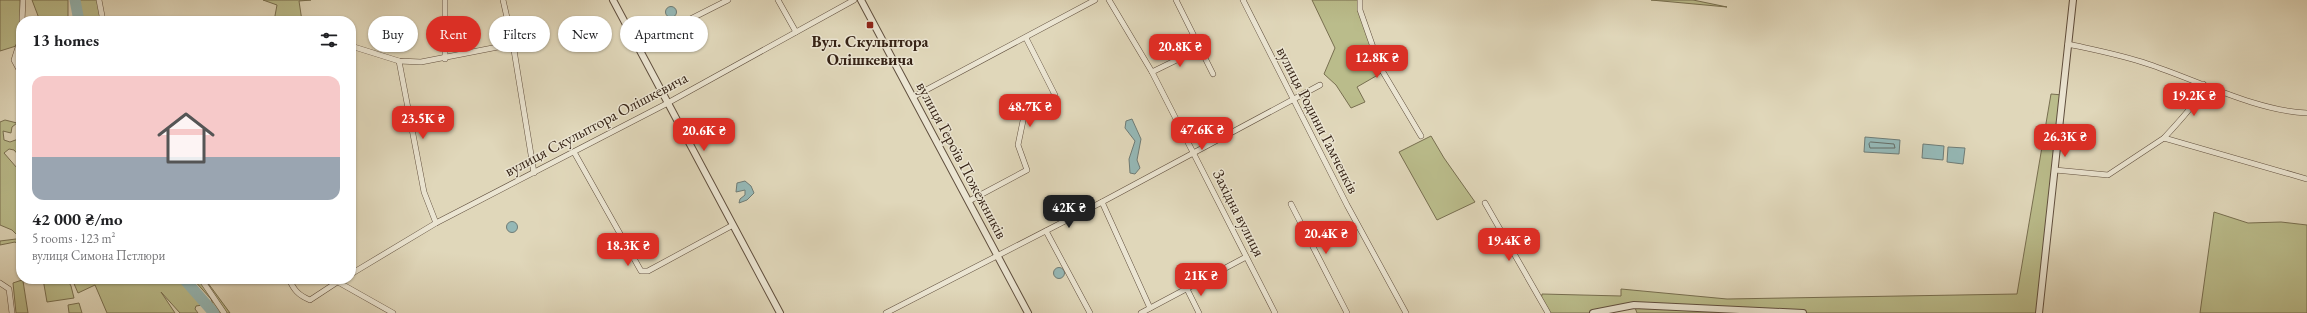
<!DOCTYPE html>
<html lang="en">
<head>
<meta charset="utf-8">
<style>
  :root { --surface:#fff; --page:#f2f2f2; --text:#202124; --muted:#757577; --line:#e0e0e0; --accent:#d93025 }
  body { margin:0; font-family:"EB Garamond",serif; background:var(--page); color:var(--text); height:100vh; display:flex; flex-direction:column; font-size:15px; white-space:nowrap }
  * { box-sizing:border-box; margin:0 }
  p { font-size:13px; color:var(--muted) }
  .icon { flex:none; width:22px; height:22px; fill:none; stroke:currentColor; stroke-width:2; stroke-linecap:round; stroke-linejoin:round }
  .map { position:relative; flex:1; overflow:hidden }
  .sheet { position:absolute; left:16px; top:16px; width:340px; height:268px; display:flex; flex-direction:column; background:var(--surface); border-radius:16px; box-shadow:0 1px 3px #0004 }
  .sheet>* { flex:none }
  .banner { position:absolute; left:368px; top:16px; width:380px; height:36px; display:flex; gap:8px }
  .price { position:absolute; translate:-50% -34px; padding:0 9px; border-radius:8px; background:var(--accent); color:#fff; font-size:13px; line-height:26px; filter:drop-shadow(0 1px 2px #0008) }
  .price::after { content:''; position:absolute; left:50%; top:24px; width:12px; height:9px; margin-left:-6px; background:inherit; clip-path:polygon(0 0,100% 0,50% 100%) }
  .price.selected { background:#222; color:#fff }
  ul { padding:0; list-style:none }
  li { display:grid; align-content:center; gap:8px; height:212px; padding:0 16px }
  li+li { border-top:1px solid var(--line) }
  li span { display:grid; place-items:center; height:124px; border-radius:12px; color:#555 }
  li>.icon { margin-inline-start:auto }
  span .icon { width:72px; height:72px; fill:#fffc; stroke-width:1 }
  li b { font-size:17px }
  h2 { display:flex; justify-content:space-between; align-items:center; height:48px; padding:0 16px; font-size:17px }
  .chip { padding:0 14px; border-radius:18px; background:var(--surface); box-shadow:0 1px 3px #0004; font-size:14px; line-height:36px }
  .chip.selected { background:var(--accent); color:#fff }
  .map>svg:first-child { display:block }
  .green { fill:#babc8b; stroke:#786f50 }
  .water { fill:#95b8b6; stroke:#6f7c76 }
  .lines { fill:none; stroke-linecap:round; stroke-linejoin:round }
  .shore { stroke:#656d66; stroke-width:1 }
  .river { stroke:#95b8b6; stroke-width:11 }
  .minor-casing { stroke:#604f3e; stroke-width:6 }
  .tertiary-casing { stroke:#604f3e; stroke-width:8 }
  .minor { stroke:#ebe5d2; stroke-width:5 }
  .tertiary { stroke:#ebe5d2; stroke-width:6 }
  .poi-dot { fill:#8f2418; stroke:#ebe5d2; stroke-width:1.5 }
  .labels { text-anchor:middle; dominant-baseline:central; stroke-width:3; stroke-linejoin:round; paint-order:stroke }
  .poi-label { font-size:16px; font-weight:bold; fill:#352215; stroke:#ebe5d2 }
  .street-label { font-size:16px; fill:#352215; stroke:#ebe5d2 }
</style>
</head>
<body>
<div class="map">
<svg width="2307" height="313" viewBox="0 0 2307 313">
  <rect width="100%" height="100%" fill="#e0d7ba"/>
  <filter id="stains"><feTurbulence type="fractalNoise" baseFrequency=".005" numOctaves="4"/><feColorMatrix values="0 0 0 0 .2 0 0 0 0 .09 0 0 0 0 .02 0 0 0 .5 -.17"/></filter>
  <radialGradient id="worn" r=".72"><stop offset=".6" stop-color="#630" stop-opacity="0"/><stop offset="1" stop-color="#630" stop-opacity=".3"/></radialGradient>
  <!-- green -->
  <g class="green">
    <polygon points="0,0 20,0 21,26 16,46 0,51"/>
    <polygon points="32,0 68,0 68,17 71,21 40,21"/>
    <polygon points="79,0 100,0 103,21 80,21"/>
    <polygon points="263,0 311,0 299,1 302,21 274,21 277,5"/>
    <polygon points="1312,0 1359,0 1360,10 1383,72 1357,87 1365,102 1351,108 1336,85 1324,74 1335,48"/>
    <polygon points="1651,0 1693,0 1727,7"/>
    <polygon points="2051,94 2063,95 2039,313 1803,313 1643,306 1728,313 1637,313 1634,305 1593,313 1548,313 1541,301 1542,294 1621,296 1621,289 1727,299 2017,294"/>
    <polygon points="5,120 17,123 12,127 11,133 3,131 4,140 10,142 21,138 21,158 14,150 9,149 4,153 17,168 21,178 21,239 12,230 0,225 0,122"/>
    <polygon points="1431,136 1444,158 1475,202 1437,220 1399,152"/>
    <polygon points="2214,212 2248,223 2281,222 2307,225 2307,313 2200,313"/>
    <polygon points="16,239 21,243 21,246 15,242 0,245 0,241"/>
    <polygon points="43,279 67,279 71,286 74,298 47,302"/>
    <polygon points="72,279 175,279 181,283 190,284 193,296 203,305 196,306 195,309 198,313 180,313 161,292 175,313 107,313 95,285 78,293"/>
    <polygon points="193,279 205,279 230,313 216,313 211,299"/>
    <polygon points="22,280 23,281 28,313 16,313 13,283"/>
    <polygon points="79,303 82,313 69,313 68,305"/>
  </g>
  <!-- water -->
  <g class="water">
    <circle cx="671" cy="12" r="5.5"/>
    <polygon points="1132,119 1141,139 1137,160 1140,168 1135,174 1130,173 1129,159 1135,141 1125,128 1126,121"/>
    <polygon points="1865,137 1900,140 1899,154 1864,152"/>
    <polygon points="1923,144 1944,146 1943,160 1922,158"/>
    <polygon points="1948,147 1965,148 1963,164 1947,162"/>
    <polygon points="745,181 751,186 754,193 747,200 739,203 740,199 745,195 745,190 736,192 737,183"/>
    <circle cx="512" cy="227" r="5.5"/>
    <circle cx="1059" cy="273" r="5.5"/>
  </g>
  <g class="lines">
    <!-- shore -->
    <polygon class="shore" points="1871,142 1894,144 1895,148 1870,148 1869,144"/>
    <!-- river -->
    <g class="river">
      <polyline points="75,0 79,21"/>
      <polyline points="184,279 214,313"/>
    </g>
    <defs>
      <g id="minor">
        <polyline points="99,0 103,21"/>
        <polyline points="445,0 445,59"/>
        <polyline points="503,0 513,44 534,173"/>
        <polyline points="778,0 796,32"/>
        <polyline points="1109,0 1152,72 1275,313"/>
        <polyline points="1176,0 1213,74"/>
        <polyline points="1243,0 1347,205 1406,313"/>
        <polyline points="1360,0 1360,10 1380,67 1421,136"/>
        <polyline points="22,21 23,0"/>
        <polyline points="21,38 14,60 21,73"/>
        <path d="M2068 44C2095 50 2122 55 2148 64 2197 80 2256 111 2307 113"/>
        <polyline points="351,46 399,61 421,62 513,44"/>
        <polyline points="637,46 728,0"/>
        <polyline points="399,61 424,192 436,223"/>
        <polyline points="1152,72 1201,48"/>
        <polyline points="913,97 1095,0"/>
        <path d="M2164 138C2178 122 2197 105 2203 84"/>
        <polyline points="574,152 641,271 648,271 733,225"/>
        <polyline points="2055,170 2108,175 2164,138 2307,179"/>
        <polyline points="969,201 1027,170 1018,145 1024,116 1027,109 1055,95 1026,38"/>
        <polyline points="1102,202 1150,308"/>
        <polyline points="1485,203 1548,313"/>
        <polyline points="1291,204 1347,313"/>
        <polyline points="1046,231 1090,313"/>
        <polyline points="351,274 436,223 664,105 854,0"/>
        <polyline points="201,279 224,313"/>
        <path d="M289 279C294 290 298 295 310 300L342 279"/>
        <polyline points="338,282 393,313"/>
        <polyline points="0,283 9,289 12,313"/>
        <polyline points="1187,289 1199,313"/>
        <polyline points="886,313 1102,202 1320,85"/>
        <polyline points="1141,313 1246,257"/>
      </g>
      <g id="tertiary">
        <polyline points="613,0 780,313"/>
        <polyline points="861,0 1028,313"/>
        <polyline points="1593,313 1634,305 1803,313"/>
        <polyline points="2039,313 2073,0"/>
      </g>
    </defs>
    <!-- minor casing -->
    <use href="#minor" class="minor-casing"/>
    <!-- tertiary casing -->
    <use href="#tertiary" class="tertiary-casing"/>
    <!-- minor -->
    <use href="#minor" class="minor"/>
    <!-- tertiary -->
    <use href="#tertiary" class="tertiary"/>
  </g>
  <!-- markers -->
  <rect class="poi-dot" x="866" y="21" width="8" height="8" rx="2"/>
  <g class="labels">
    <!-- poi labels -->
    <g class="poi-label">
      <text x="870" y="41">Вул. Скульптора<tspan x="870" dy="18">Олішкевича</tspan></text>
    </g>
    <!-- street labels -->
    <g class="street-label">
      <text transform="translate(1318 120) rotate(63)">вулиця Родини Гамченків</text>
      <text transform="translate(596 124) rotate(-28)">вулиця Скульптора Олішкевича</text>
      <text transform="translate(962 160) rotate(62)">вулиця Героїв Пожежників</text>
      <text transform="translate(1239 213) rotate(63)">Західна вулиця</text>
    </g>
  </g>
  <rect width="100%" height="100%" filter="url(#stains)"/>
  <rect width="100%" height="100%" fill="url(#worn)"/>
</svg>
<b class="price" style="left:1180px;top:68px">20.8K ₴</b>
<b class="price" style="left:1377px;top:79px">12.8K ₴</b>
<b class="price" style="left:2194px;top:117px">19.2K ₴</b>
<b class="price" style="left:1030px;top:128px">48.7K ₴</b>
<b class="price" style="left:423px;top:140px">23.5K ₴</b>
<b class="price" style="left:1202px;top:151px">47.6K ₴</b>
<b class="price" style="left:704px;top:152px">20.6K ₴</b>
<b class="price" style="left:2065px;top:158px">26.3K ₴</b>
<b class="price selected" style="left:1069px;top:229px">42K ₴</b>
<b class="price" style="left:1326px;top:255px">20.4K ₴</b>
<b class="price" style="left:1509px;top:262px">19.4K ₴</b>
<b class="price" style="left:628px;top:267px">18.3K ₴</b>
<b class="price" style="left:1201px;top:297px">21K ₴</b>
<div class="banner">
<a class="chip">Buy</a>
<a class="chip selected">Rent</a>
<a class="chip">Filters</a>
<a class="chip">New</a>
<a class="chip">Apartment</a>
</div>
<section class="sheet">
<h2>13 homes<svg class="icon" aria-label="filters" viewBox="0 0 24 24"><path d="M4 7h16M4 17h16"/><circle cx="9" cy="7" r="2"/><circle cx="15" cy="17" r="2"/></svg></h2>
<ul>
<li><span style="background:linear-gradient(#f6c9c9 65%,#9aa5b1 0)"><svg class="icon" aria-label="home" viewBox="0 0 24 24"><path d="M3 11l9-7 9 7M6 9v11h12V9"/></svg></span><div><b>42 000 ₴/mo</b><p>5 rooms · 123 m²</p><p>вулиця Симона Петлюри</p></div></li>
</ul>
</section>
</div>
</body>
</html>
